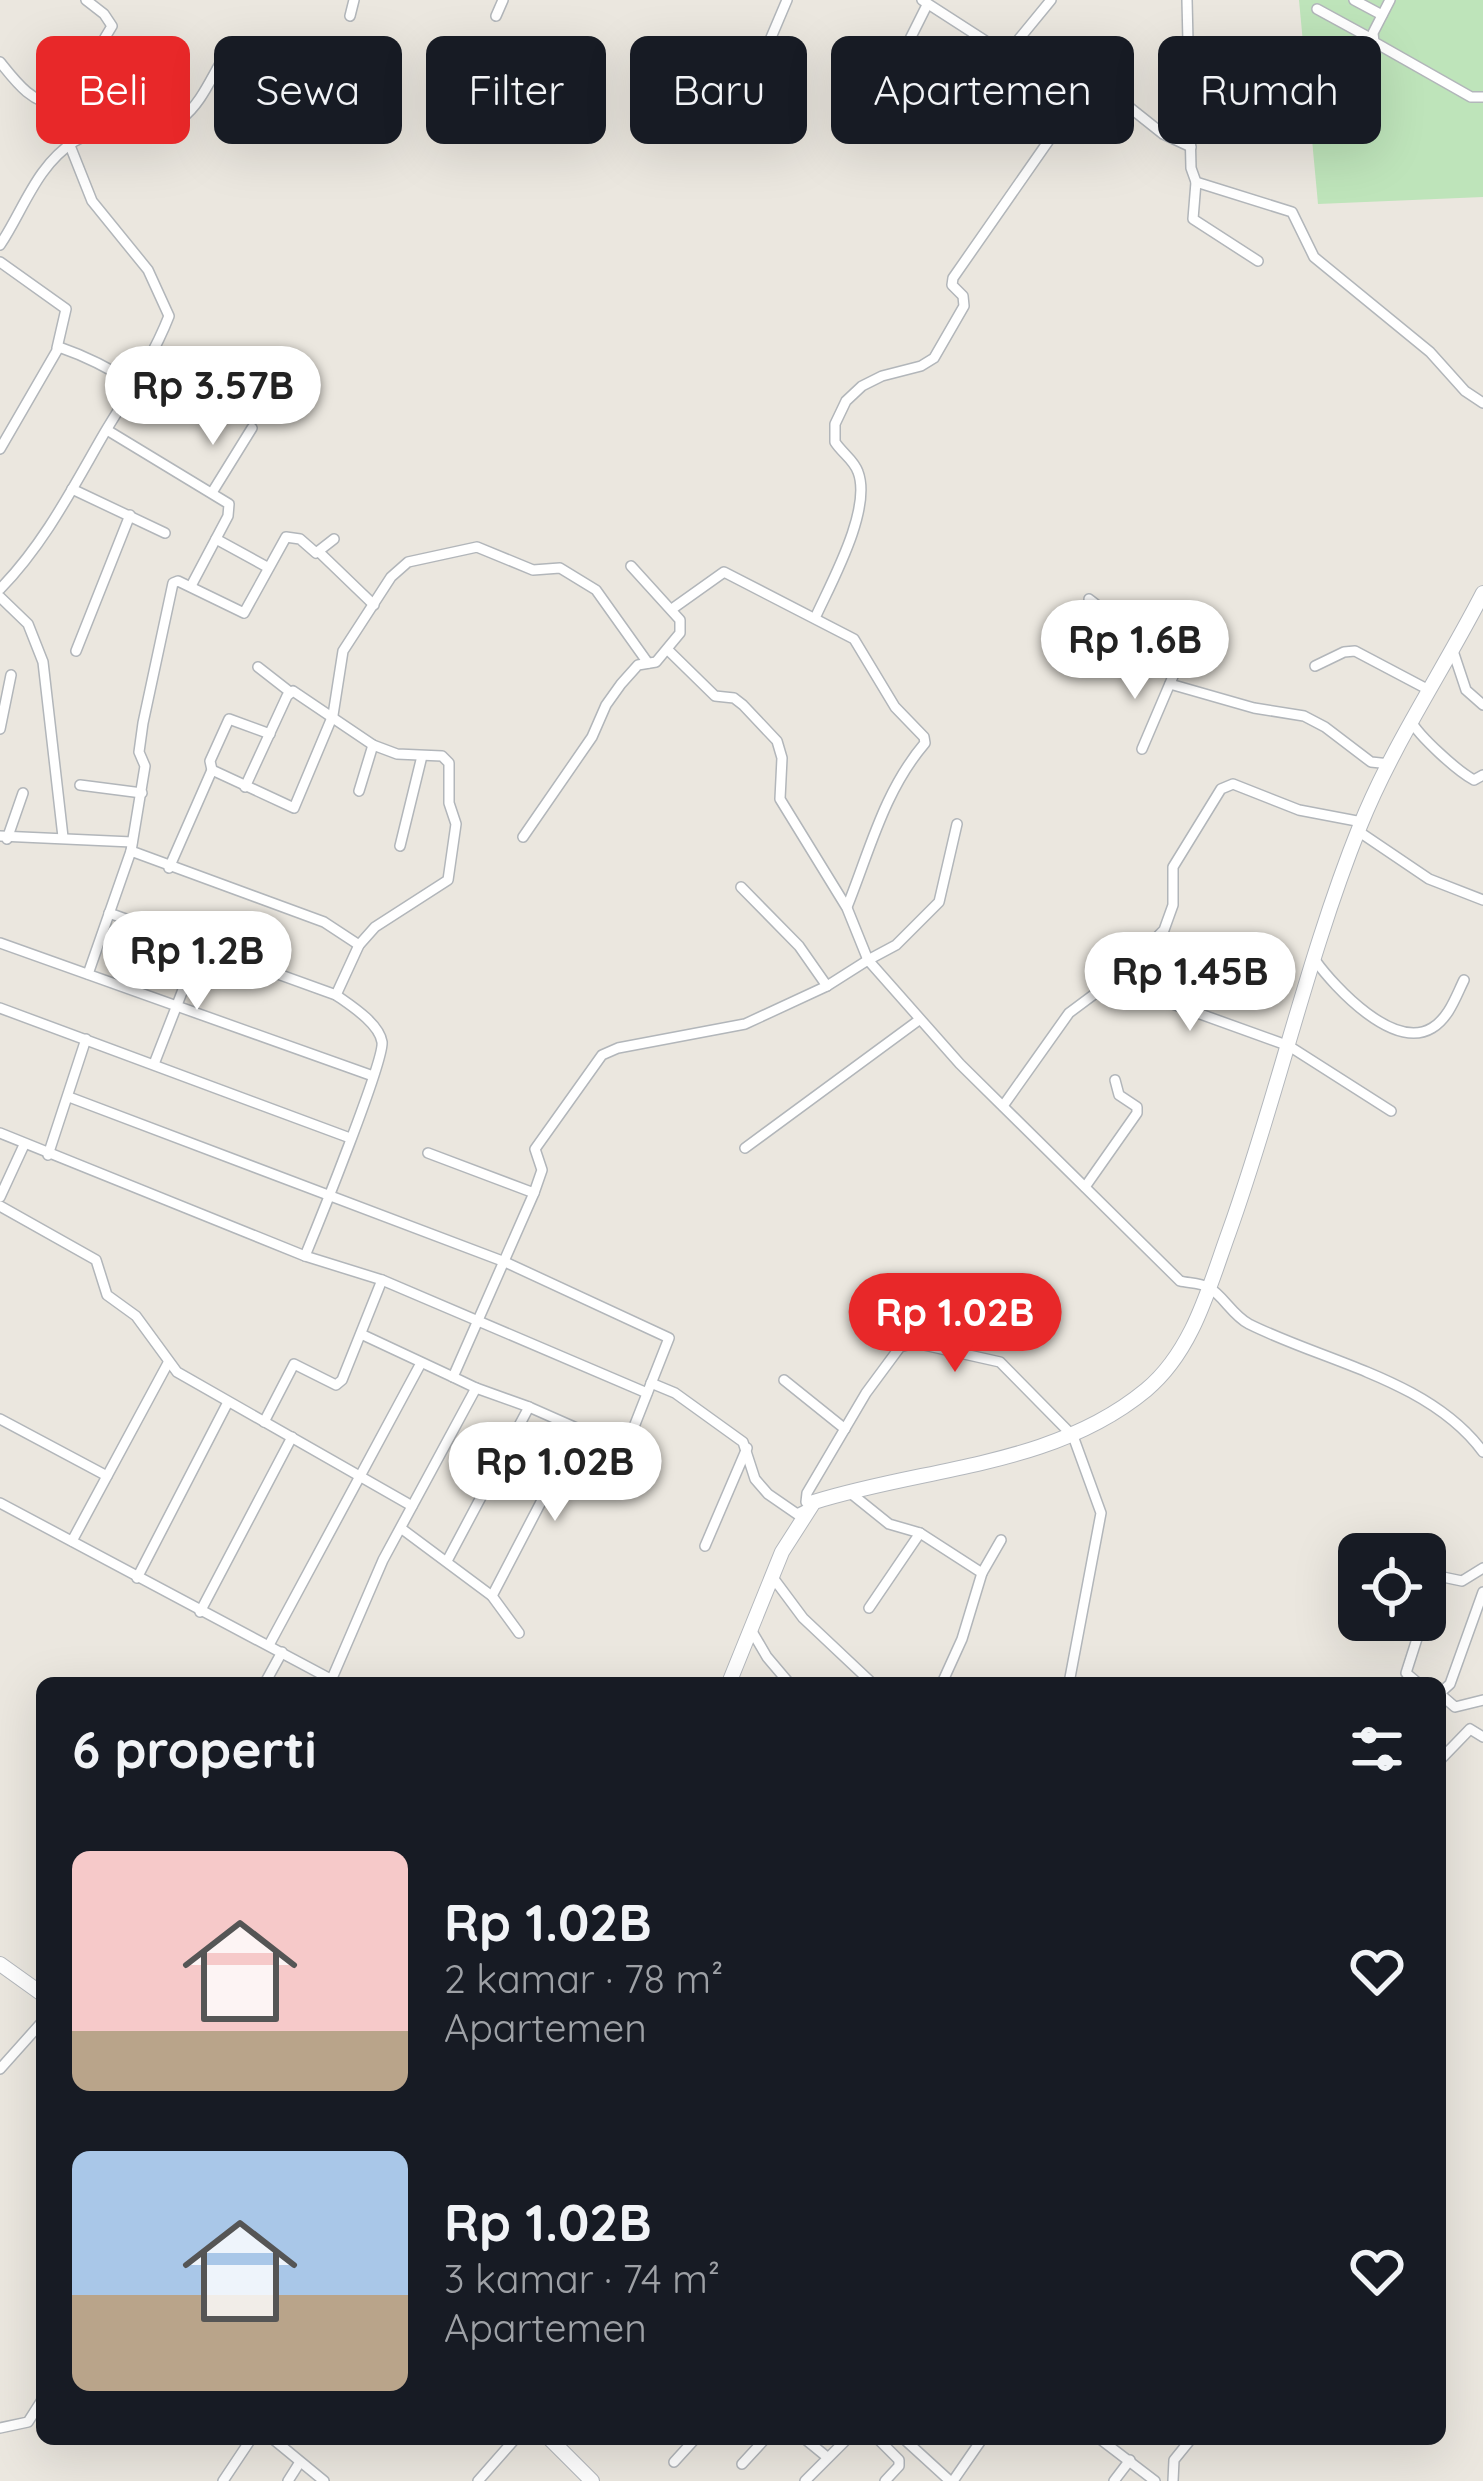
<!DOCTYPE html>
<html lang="id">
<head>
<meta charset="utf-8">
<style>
  :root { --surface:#171b24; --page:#20242c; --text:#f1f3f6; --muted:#9ea1a6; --accent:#e82829 }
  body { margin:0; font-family:Quicksand,sans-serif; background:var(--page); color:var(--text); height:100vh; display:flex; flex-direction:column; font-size:45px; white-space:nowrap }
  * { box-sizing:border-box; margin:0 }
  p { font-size:39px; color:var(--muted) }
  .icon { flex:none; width:66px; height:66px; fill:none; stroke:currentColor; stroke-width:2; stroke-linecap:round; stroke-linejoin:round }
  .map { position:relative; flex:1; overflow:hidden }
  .details { position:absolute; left:36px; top:1677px; width:1410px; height:768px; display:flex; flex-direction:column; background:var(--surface); border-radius:18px; box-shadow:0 12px 48px #0002 }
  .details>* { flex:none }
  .hud { position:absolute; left:36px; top:36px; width:1413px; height:108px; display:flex; gap:24px }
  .tools { position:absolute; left:1338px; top:1533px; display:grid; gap:24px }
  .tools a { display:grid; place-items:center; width:108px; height:108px; border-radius:18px; background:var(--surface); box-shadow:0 12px 48px #0002; font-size:60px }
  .price { position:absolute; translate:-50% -102px; padding:0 27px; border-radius:42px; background:#fff; color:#222; font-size:39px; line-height:78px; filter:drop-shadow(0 3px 6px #0008) }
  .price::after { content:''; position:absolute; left:50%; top:72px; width:36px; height:27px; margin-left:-18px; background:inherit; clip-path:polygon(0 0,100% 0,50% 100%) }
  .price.active { background:var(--accent); color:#fff }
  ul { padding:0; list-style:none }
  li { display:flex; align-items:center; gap:36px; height:300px; padding:0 36px }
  li span { display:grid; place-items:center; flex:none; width:336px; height:240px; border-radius:18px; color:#555 }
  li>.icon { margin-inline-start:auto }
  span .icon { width:144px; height:144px; fill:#fffc; stroke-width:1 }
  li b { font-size:51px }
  h2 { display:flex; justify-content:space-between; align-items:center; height:144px; padding:0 36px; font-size:51px }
  .chip { padding:0 42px; border-radius:18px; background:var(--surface); box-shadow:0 12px 48px #0002; font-size:42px; line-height:108px }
  .chip.active { background:var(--accent); color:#fff }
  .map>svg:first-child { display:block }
  .green { fill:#bee4ba }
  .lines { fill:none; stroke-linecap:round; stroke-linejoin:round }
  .street-casing { stroke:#b2b6ba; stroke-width:12 }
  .secondary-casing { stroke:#b3b7bc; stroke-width:16 }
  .street { stroke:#fff; stroke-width:9 }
  .secondary { stroke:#fff; stroke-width:14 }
</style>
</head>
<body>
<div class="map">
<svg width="1483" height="2481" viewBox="0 0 1483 2481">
  <rect width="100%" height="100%" fill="#ebe7df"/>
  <!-- green -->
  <polygon class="green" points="1299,0 1483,0 1483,197 1318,204"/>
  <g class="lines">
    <defs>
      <g id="street">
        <polyline points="922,0 1077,100"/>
        <polyline points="1187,0 1191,168 1196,182 1292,212 1314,257 1430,352 1465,391 1483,403"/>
        <polyline points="1354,0 1382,15"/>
        <polyline points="1390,0 1373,33 1374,42 1471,97 1483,97"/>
        <polyline points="1317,9 1372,39"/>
        <polyline points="350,16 354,0"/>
        <polyline points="496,16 503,0"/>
        <polyline points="1005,56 1051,0"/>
        <path d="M0 62C16 82 32 104 59 105L80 79 112 26 104 14 86 0"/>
        <polyline points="756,73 787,0"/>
        <polyline points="913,93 904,51 927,5"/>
        <polyline points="1196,182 1193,219 1258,261"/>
        <path d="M0 245C24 209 36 166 75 141 106 123 163 131 182 118 201 104 212 76 224 57L234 56 351 108"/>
        <polyline points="0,262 66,309 57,348"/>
        <polyline points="107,430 229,504 228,516 191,586"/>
        <path d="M0 449 59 347C85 356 111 369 134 384"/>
        <polyline points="72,489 165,533"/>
        <polyline points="213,491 252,428"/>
        <polyline points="216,539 267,567"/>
        <polyline points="319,552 374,605"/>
        <path d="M0 589C45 543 73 487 105 432 128 394 153 357 169 316L148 270 92 201 61 123 59 105"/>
        <polyline points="0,597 28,624 43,662 63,837"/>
        <polyline points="1089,599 1172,663 1174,674 1142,749"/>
        <path d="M672 609 724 572 854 639 895 707 924 737 925 743C884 791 870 850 847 907"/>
        <path d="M816 616C832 581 872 509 858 472 854 460 842 453 835 442V424L846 401 862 386 882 376 921 366 934 358 964 306 963 296 952 285 953 278 1077 100 1099 83 1163 134 1191 147"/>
        <polyline points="668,650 715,696 734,698 743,705 777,741 782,758 780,799 847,908 868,960 896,945 939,902 957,824"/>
        <polyline points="76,651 130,515"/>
        <polyline points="1453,651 1466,690 1483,705"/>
        <polyline points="1315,666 1344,652 1355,651 1427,689"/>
        <polyline points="258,667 290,692"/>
        <polyline points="1170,684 1254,708 1304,716 1325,727 1371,762 1390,764"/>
        <path d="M1411 721C1419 736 1457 771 1474 780L1483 775"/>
        <polyline points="0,729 11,675"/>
        <polyline points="212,770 210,761 229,719 270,734"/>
        <polyline points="80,785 142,793"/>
        <polyline points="245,787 287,696 293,691 373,745 397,754 442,756 449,763 449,803 456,824 448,880 375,927 359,945 336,995"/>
        <polyline points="359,791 373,745"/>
        <polyline points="1358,831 1429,879 1483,900"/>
        <polyline points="0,836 132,842"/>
        <polyline points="523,837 592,737 606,705 621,684 638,665 656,662 680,633 680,620 631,566"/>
        <polyline points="7,839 23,793"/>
        <polyline points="400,846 422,756"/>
        <polyline points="131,851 145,766 139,752 143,723 173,583 178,581 244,613 286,537 300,539 316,553 334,539"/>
        <polyline points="169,868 212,770 294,808 333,715 343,651 391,577 408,562 477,547 533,570 560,568 596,590 648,663"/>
        <polyline points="741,887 799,946 827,986"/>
        <path d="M109 913 336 995C350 1005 379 1023 382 1042 385 1059 317 1227 305 1256"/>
        <polyline points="0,943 373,1076"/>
        <path d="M1315 960C1335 988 1394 1051 1432 1028 1449 1018 1456 996 1464 980"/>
        <polyline points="88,974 131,851 324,922 359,945"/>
        <polyline points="1120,975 1142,993 1289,1046 1391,1111"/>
        <polyline points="0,1008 350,1138"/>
        <polyline points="154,1064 200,946"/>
        <polyline points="69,1097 505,1262 669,1338 628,1442 622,1448 529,1407 476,1388"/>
        <polyline points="1003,1106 1069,1013 1120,975 1164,930 1173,905 1173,867 1221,789 1233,784 1299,810 1362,822"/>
        <polyline points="0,1133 305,1256 382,1280 647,1393"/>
        <polyline points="745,1148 919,1020"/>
        <polyline points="428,1153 534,1193"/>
        <polyline points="48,1155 86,1039"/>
        <polyline points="1085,1187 1137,1113 1137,1107 1119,1095 1115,1080"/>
        <polyline points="0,1197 24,1145"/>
        <polyline points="0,1206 96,1260 107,1295 136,1316 177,1372 412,1506"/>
        <polyline points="361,1334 453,1377"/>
        <polyline points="784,1380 845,1429"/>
        <polyline points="651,1383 675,1393 743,1442 755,1479 768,1494 797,1514 809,1508"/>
        <polyline points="0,1419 107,1476"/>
        <polyline points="264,1422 294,1364 336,1385 342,1380 382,1280"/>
        <polyline points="848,1491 889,1524 920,1533 982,1573 962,1639 942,1683"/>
        <polyline points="814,1502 806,1502 807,1493 866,1393 900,1347 915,1343 1000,1362 1073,1436 1101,1513 1069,1683"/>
        <polyline points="0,1503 338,1683"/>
        <polyline points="402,1529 492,1596 519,1633"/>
        <polyline points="72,1541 168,1363"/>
        <polyline points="705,1546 747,1448"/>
        <polyline points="447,1561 529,1407"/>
        <polyline points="982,1573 1001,1540"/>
        <polyline points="771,1575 803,1618 872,1683"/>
        <polyline points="137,1578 228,1402"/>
        <polyline points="492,1596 578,1431"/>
        <polyline points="869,1608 920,1533"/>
        <polyline points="200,1612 292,1437"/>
        <polyline points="1425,1612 1438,1576 1462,1581 1483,1568"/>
        <polyline points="750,1628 767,1657 789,1683"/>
        <polyline points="269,1645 421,1363"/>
        <polyline points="265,1683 282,1652"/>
        <path d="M330 1683 383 1560 476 1388 453 1377 534 1193 542 1170 535 1149 602 1055 618 1048 745 1024 827 986 868 960 960 1064 1180 1281C1188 1283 1200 1283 1208 1287 1223 1295 1232 1315 1249 1324 1325 1362 1430 1380 1483 1452"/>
        <polyline points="1418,1683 1406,1673 1423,1620"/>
        <polyline points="1440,1693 1450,1684 1483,1592"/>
        <polyline points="1440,1694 1455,1707 1483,1700"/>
        <polyline points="1440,1760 1470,1729 1483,1737"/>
        <polyline points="0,2069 42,2022"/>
        <polyline points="0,2428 28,2422 42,2400"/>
        <polyline points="273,2439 324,2481"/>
        <polyline points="805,2439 827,2457"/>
        <polyline points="878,2439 899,2460 899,2466 885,2481"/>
        <polyline points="904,2439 950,2481"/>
        <polyline points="1100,2439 1155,2481"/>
        <polyline points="674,2462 695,2439"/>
        <polyline points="742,2464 765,2439"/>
        <polyline points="223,2481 251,2439"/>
        <polyline points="288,2481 300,2462"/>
        <polyline points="478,2481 515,2439"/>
        <polyline points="805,2481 847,2439"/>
        <polyline points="953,2481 982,2439"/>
        <polyline points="1114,2481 1130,2460"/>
        <polyline points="1173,2481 1174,2460 1191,2439"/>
      </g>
      <g id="secondary">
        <path d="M729 1683 782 1552 814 1502C925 1467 1053 1467 1146 1390 1193 1351 1209 1287 1229 1232 1277 1098 1307 958 1360 826 1393 744 1443 671 1483 593"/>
        <polyline points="0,1964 42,1994"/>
        <polyline points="550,2439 592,2481"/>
      </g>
    </defs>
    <!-- street casing -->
    <use href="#street" class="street-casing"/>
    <!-- secondary casing -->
    <use href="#secondary" class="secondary-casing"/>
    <!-- street -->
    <use href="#street" class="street"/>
    <!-- secondary -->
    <use href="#secondary" class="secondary"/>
  </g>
</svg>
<div class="tools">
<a><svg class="icon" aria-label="locate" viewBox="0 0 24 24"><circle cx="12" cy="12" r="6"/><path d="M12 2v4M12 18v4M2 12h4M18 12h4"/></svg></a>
</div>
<b class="price" style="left:213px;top:448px">Rp 3.57B</b>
<b class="price" style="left:1135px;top:702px">Rp 1.6B</b>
<b class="price" style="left:197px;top:1013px">Rp 1.2B</b>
<b class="price" style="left:1190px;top:1034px">Rp 1.45B</b>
<b class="price active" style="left:955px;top:1375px">Rp 1.02B</b>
<b class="price" style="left:555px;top:1524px">Rp 1.02B</b>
<div class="hud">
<a class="chip active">Beli</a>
<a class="chip">Sewa</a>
<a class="chip">Filter</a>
<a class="chip">Baru</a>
<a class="chip">Apartemen</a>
<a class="chip">Rumah</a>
</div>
<section class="details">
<h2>6 properti<svg class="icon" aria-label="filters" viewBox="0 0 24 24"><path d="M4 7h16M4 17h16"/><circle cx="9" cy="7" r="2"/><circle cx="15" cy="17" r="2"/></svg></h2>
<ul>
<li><span style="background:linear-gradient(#f6c9c9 75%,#b9a48a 0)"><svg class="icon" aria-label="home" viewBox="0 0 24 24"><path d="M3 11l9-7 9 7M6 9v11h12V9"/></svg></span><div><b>Rp 1.02B</b><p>2 kamar · 78 m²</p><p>Apartemen</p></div><svg class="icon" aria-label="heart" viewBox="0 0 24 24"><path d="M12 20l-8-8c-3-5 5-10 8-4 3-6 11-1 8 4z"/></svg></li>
<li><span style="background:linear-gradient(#a9c7e8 60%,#b9a48a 0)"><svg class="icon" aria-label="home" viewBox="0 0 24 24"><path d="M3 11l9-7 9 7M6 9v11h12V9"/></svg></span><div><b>Rp 1.02B</b><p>3 kamar · 74 m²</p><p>Apartemen</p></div><svg class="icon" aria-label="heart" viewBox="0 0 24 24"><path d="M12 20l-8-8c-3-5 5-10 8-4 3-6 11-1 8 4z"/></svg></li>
</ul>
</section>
</div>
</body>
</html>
